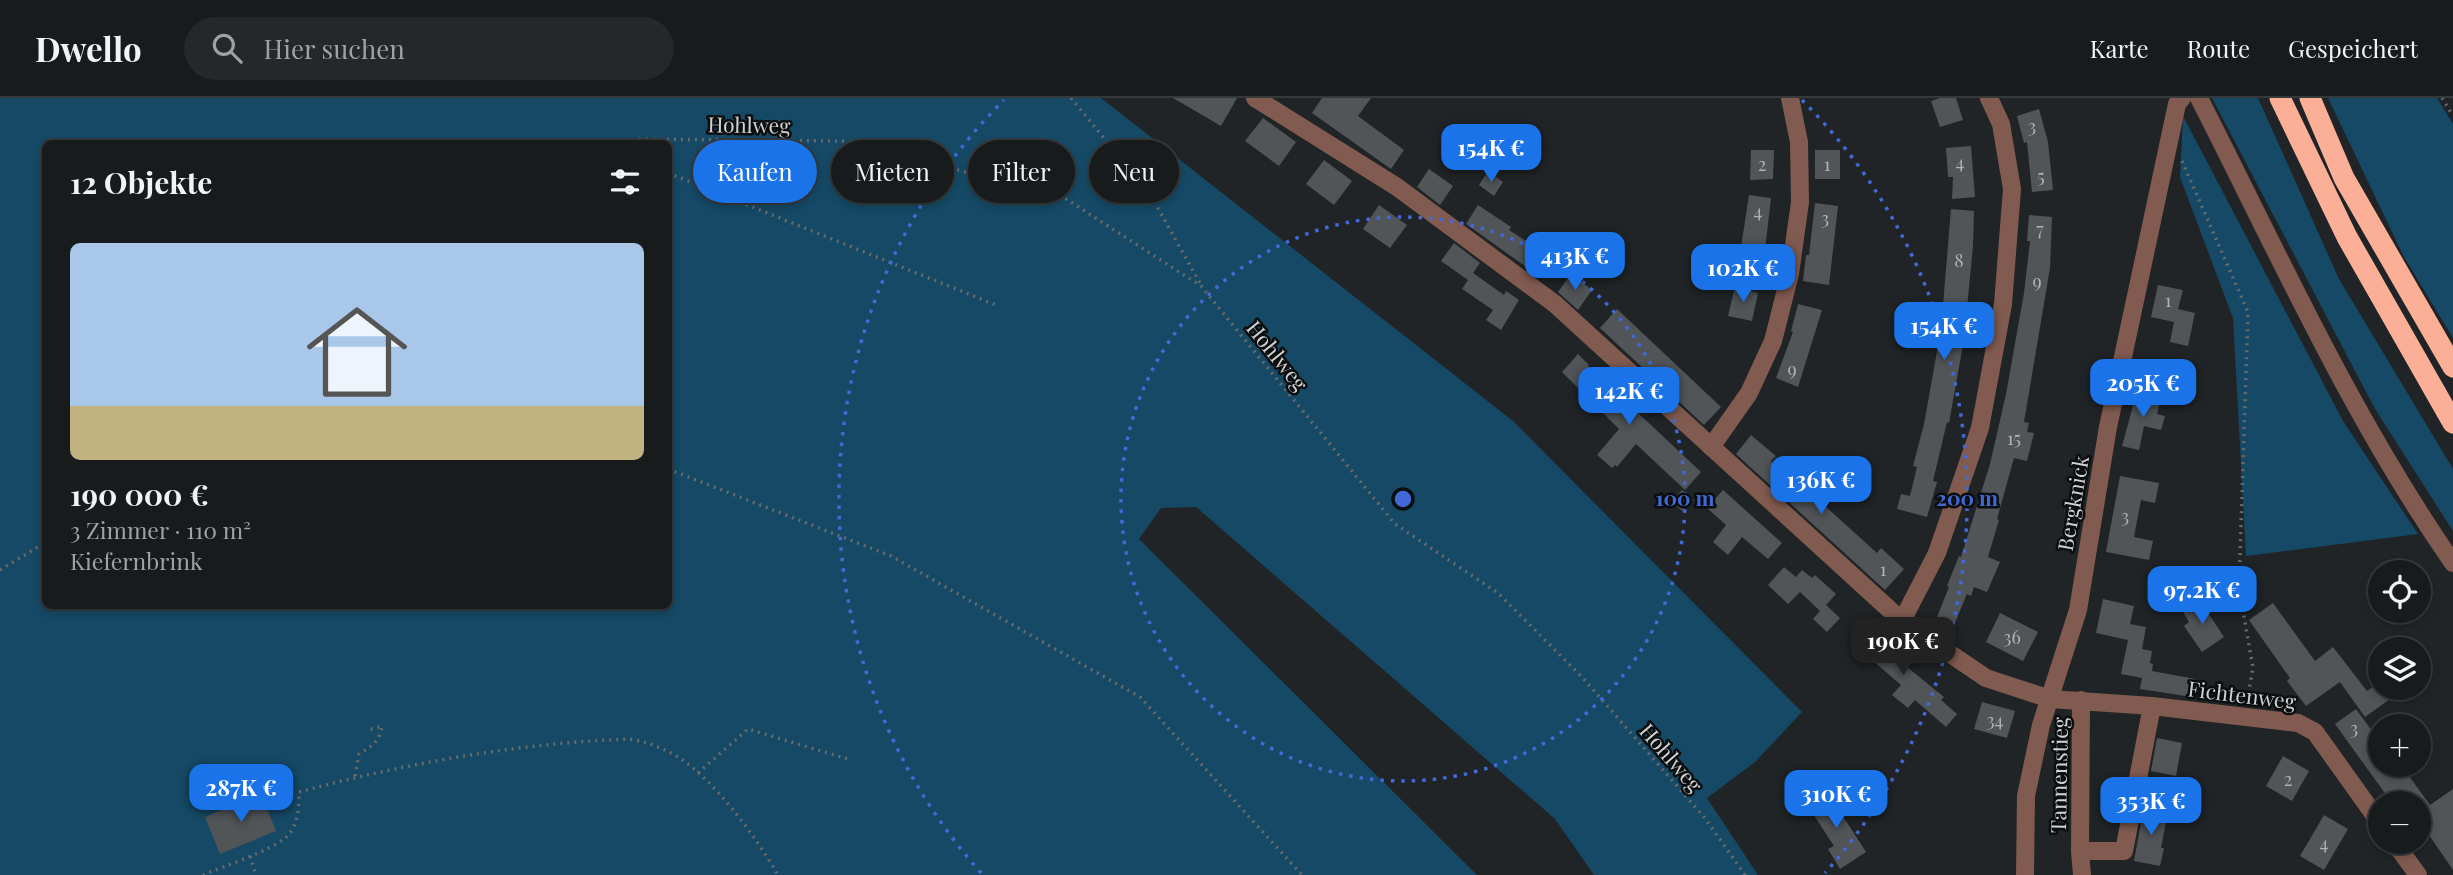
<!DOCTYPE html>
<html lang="de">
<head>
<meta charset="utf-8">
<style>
  :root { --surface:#181b1c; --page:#252829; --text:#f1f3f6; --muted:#9fa1a3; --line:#36393b; --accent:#1a73e8 }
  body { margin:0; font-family:"Playfair Display",serif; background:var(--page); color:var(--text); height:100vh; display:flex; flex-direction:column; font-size:26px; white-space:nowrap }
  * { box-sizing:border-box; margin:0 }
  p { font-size:23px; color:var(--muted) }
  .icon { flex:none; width:38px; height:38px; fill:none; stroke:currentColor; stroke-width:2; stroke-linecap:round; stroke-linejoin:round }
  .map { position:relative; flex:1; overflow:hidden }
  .sheet { position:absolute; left:42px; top:42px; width:630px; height:469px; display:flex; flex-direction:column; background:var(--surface); border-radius:10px; box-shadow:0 4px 10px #0003,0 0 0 2px var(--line) }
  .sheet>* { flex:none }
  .top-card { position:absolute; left:693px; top:42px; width:665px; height:63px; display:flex; gap:14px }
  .fabs { position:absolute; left:2368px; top:462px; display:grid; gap:14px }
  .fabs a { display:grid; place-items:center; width:63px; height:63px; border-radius:50%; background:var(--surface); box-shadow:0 4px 10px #0003,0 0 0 2px var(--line); font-size:35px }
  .price { position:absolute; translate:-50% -60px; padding:0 16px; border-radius:14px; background:var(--accent); color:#fff; font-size:23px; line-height:46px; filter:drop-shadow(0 2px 4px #0008) }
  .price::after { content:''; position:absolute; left:50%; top:42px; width:21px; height:16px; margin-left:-10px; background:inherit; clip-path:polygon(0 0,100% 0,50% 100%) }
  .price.selected { background:#222; color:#fff }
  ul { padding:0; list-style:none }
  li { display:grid; align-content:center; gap:14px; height:371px; padding:0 28px }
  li+li { border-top:2px solid var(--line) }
  li span { display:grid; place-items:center; height:217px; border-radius:10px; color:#555 }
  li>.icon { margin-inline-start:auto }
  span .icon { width:126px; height:126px; fill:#fffc; stroke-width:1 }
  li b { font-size:30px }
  h2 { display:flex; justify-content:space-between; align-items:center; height:84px; padding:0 28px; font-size:30px }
  .chip { padding:0 24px; border-radius:32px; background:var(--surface); box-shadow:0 4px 10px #0003,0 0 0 2px var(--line); font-size:24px; line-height:63px }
  .chip.selected { background:var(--accent); color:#fff }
  header { display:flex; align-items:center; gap:42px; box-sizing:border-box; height:98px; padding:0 35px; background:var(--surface); border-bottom:2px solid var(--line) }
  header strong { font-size:33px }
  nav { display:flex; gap:38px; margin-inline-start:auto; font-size:24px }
  .search { width:490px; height:63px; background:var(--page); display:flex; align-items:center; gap:18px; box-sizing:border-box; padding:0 24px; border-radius:38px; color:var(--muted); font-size:26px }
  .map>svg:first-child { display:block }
  .green { fill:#154965; fill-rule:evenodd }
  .building { fill:#515558 }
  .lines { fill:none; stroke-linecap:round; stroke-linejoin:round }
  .path { stroke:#676b6c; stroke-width:3.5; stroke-dasharray:2 5; stroke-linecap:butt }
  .minor { stroke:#825b50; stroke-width:18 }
  .highway { stroke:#fcaf97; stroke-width:21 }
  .ring { fill:none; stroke:#4169d7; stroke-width:3.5; stroke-dasharray:3.5 7 }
  .labels { text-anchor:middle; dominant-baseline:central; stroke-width:5; stroke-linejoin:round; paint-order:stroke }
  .number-label { font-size:18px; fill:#b0b4b5 }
  .street-label { font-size:21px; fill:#d0d3d4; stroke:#0b0d0e }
  .centre { fill:#4169d7; stroke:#0b0d0e; stroke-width:3.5 }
  .ring-label { font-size:21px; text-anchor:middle; font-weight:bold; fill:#4169d7; stroke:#0b0d0e; stroke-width:5; stroke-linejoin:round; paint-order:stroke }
</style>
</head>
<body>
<header>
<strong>Dwello</strong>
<div class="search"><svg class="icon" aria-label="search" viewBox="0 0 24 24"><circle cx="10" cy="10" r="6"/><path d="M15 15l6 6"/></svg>Hier suchen</div>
<nav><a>Karte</a><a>Route</a><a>Gespeichert</a></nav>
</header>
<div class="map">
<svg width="2453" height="777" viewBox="0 0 2453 777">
  <rect width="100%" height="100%" fill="#202426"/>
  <!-- green -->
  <g class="green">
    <path d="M0 0H1101L1513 323 1802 614 1755 664 1707 700 1758 777H1594L1555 721 1196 409 1161 410 1139 441 1477 777H0ZM46 46H668V508H46Z"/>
    <polygon points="2212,0 2258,0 2339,181 2453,371 2453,433 2375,311"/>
    <polygon points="2328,0 2437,0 2453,26 2453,240 2404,159"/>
    <polygon points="2183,18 2343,323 2418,436 2246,458 2233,220 2180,79"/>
  </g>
  <!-- building -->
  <g class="building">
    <polygon points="1173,0 1237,0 1221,28"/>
    <polygon points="1322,0 1371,0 1358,18 1404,52 1391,71 1312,15"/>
    <polygon points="1940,0 1956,0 1963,22 1940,29 1931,3"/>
    <polygon points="2039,11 2048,44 2053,92 2032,94 2027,44 2024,45 2017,18"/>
    <polygon points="1263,20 1296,44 1279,68 1245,43"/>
    <polygon points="1971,48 1975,99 1952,101 1953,79 1948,79 1946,50"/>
    <polygon points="1751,52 1774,52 1773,81 1750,82"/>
    <rect x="1815" y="52" width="25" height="29"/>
    <polygon points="1324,62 1352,83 1334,107 1306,86"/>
    <polygon points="1429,71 1453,88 1440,107 1417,89"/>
    <polygon points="1488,73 1503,84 1494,98 1479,87"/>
    <polygon points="1749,97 1771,100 1762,178 1737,175"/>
    <polygon points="1815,105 1838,108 1829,187 1803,183 1806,157 1809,157"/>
    <polygon points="1379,107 1407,127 1390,150 1363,131"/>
    <polygon points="1478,107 1511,129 1509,132 1548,157 1536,176 1466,126"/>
    <polygon points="1951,111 1974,113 1973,148 1964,241 1949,325 1947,324 1933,383 1937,384 1927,419 1897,411 1901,396 1910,398 1917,369 1913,368 1924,326 1941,231"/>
    <polygon points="2029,117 2052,119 2050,170 2024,324 2029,325 2027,334 2034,335 2027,363 2014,360 1997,421 1999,422 1988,459 2000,464 1987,494 1974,489 1971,498 1967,496 1954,527 1937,519 1949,489 1947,488 1959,458 1961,459 1990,366 2006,296 2024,195 2030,143 2027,143"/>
    <polygon points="1581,142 1595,152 1584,167 1570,157"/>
    <polygon points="1454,145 1480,165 1473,175 1504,197 1506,193 1519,202 1501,232 1486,222 1493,212 1462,191 1468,182 1441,163"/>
    <polygon points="1571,176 1592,192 1578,212 1558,194"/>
    <polygon points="2158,187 2183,192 2178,211 2195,215 2188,248 2170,244 2174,224 2151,219"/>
    <polygon points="1735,189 1758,195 1752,223 1728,218"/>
    <polygon points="1798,206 1822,212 1798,289 1776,280 1793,234 1791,233"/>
    <polygon points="1617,211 1721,309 1704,327 1600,230"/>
    <polygon points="1578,256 1589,267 1588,268 1701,374 1685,392 1636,346 1617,369 1615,367 1612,370 1597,357 1619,331 1562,274"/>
    <polygon points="2137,293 2161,299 2157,316 2165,318 2161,332 2144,328 2139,352 2122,348"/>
    <polygon points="1751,337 1776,358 1771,363 1823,410 1825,408 1877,455 1881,450 1904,471 1885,492 1736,356"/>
    <polygon points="2120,378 2159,385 2155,405 2141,402 2134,439 2153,443 2149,462 2106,454"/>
    <polygon points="1682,392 1693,402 1682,413 1671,403"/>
    <polygon points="1723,392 1782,445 1768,461 1742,439 1728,457 1713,444 1726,427 1707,410"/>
    <polygon points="1784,469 1796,479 1802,472 1812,480 1815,477 1836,496 1826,507 1840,520 1827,534 1813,521 1820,513 1800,494 1788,506 1768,487"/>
    <polygon points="2103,501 2134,508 2130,526 2146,529 2142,551 2152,553 2150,565 2153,566 2152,573 2195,581 2192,599 2140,591 2142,580 2121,576 2128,542 2096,535"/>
    <polygon points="2199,501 2224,539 2202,554 2184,528 2189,524 2182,512"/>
    <polygon points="2273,505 2315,563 2333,549 2367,593 2378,585 2390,601 2365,619 2340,584 2306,608 2287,583 2290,580 2249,522"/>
    <polygon points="2000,515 2038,534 2023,563 1986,544"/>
    <polygon points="1867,526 1890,548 1886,552 1944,599 1941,602 1957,616 1946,629 1915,602 1908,610 1892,597 1901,587 1850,543"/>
    <polygon points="1982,604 2015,613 2007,640 1974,631"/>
    <polygon points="2356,611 2380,644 2380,667 2401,667 2430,707 2453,691 2453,772 2418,721 2418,705 2392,705 2335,626"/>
    <polygon points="2157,640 2182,645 2176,678 2151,673"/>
    <polygon points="2283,658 2309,673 2292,703 2266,688"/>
    <polygon points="1826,692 1866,754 1840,771 1828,751 1834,748 1806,705"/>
    <polygon points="261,696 276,733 220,756 205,719"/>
    <polygon points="2144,708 2168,713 2161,750 2164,750 2160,768 2134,763"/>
    <polygon points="2324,717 2348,731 2324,772 2300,758"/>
  </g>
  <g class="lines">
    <!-- path -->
    <g class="path">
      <polyline points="1071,0 1150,96 1201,187"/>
      <polyline points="2442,0 2453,18"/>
      <polyline points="638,46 637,41 845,43 1063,99 1201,188 1395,426 1498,495 1583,580 1704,719 1745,777"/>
      <polyline points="2182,63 2248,214 2239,490 2253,570 2247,603"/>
      <polyline points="668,75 996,207"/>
      <polyline points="668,371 891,458 1140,599 1302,777"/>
      <polyline points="0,472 46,444"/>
      <polyline points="698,675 748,631 848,661"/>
      <path d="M355 678 359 656C372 648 380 643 382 628L372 631 369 629"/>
      <polyline points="250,758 256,777"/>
      <path d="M203 777C224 768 268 754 285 740 298 730 299 709 299 694 407 665 519 645 630 641 645 644 658 648 671 655 710 675 756 739 778 777"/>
    </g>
    <!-- minor -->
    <g class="minor">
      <polyline points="1255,0 1397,89 1555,206 1902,523 1986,580 2050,601 2152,608 2298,625 2315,634 2380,725"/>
      <path d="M2199 0C2279 157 2352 320 2453 465"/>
      <polyline points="1711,349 1749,295 1773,243 1790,176 1800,104 1799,44 1790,0"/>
      <polyline points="1902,523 1937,455 1980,330 2003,206 2012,91 2001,26 1989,0"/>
      <polyline points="2081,602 2080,753 2082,777"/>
      <polyline points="2394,744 2418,777"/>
      <polyline points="2080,753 2124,753 2152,608"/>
      <polyline points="2025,777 2026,698 2041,627 2078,512 2108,329 2177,6 2182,0"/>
    </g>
    <!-- highway -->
    <g class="highway">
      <polyline points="2280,0 2347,139 2453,325"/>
      <polyline points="2310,0 2344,80 2453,269"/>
    </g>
  </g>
  <!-- distance rings -->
  <g class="ring">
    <circle cx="1403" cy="401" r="282"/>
    <path d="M981 775A564 564 0 0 1 1004 2M1802 2A564 564 0 0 1 1825 775"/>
  </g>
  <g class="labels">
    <!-- number labels -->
    <g class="number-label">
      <text x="2032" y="28">3</text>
      <text x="1960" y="64">4</text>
      <text x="1762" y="66">2</text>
      <text x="1827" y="66">1</text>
      <text x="2041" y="78">5</text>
      <text x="1758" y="113">4</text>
      <text x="1825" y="120">3</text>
      <text x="2040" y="131">7</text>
      <text x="1959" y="162">8</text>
      <text x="2037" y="183">9</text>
      <text x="2168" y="202">1</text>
      <text x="1792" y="271">9</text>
      <text x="2014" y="340">15</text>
      <text x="2125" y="418">3</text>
      <text x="1883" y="471">1</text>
      <text x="2012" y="539">36</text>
      <text x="1995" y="622">34</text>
      <text x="2354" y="630">3</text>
      <text x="2288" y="681">2</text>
      <text x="2324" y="745">4</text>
    </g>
    <!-- street labels -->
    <g class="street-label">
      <text transform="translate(749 26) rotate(1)">Hohlweg</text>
      <text transform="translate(1278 257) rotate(51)">Hohlweg</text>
      <text transform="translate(2072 405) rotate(-80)">Bergknick</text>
      <text transform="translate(2242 596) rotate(7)">Fichtenweg</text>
      <text transform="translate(1672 659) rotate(49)">Hohlweg</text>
      <text transform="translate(2058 677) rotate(-89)">Tannenstieg</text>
    </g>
  </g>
  <circle cx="1403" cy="401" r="10" class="centre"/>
  <g class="ring-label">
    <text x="1685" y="408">100 m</text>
    <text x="1967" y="408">200 m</text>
  </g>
</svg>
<div class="fabs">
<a><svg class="icon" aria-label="locate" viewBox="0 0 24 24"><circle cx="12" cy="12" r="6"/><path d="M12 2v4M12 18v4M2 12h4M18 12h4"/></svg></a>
<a><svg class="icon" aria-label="layers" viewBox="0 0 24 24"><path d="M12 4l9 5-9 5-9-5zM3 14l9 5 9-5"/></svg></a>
<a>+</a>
<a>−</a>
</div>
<b class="price" style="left:1491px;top:86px">154K €</b>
<b class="price" style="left:1575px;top:194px">413K €</b>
<b class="price" style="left:1743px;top:206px">102K €</b>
<b class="price" style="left:1944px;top:264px">154K €</b>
<b class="price" style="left:2143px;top:321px">205K €</b>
<b class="price" style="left:1629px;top:329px">142K €</b>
<b class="price" style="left:1821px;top:418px">136K €</b>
<b class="price" style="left:2202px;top:528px">97.2K €</b>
<b class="price selected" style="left:1903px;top:579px">190K €</b>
<b class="price" style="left:241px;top:726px">287K €</b>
<b class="price" style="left:1836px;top:732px">310K €</b>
<b class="price" style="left:2151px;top:739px">353K €</b>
<div class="top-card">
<a class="chip selected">Kaufen</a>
<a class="chip">Mieten</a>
<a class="chip">Filter</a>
<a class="chip">Neu</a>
</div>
<section class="sheet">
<h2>12 Objekte<svg class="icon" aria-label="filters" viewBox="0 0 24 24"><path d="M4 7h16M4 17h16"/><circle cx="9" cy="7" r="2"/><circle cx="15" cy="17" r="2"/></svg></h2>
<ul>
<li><span style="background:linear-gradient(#a9c7e8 75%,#c2b280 0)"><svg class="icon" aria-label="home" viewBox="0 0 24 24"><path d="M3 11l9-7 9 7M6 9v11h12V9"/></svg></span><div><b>190 000 €</b><p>3 Zimmer · 110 m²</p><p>Kiefernbrink</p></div></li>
</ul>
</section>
</div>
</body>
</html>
